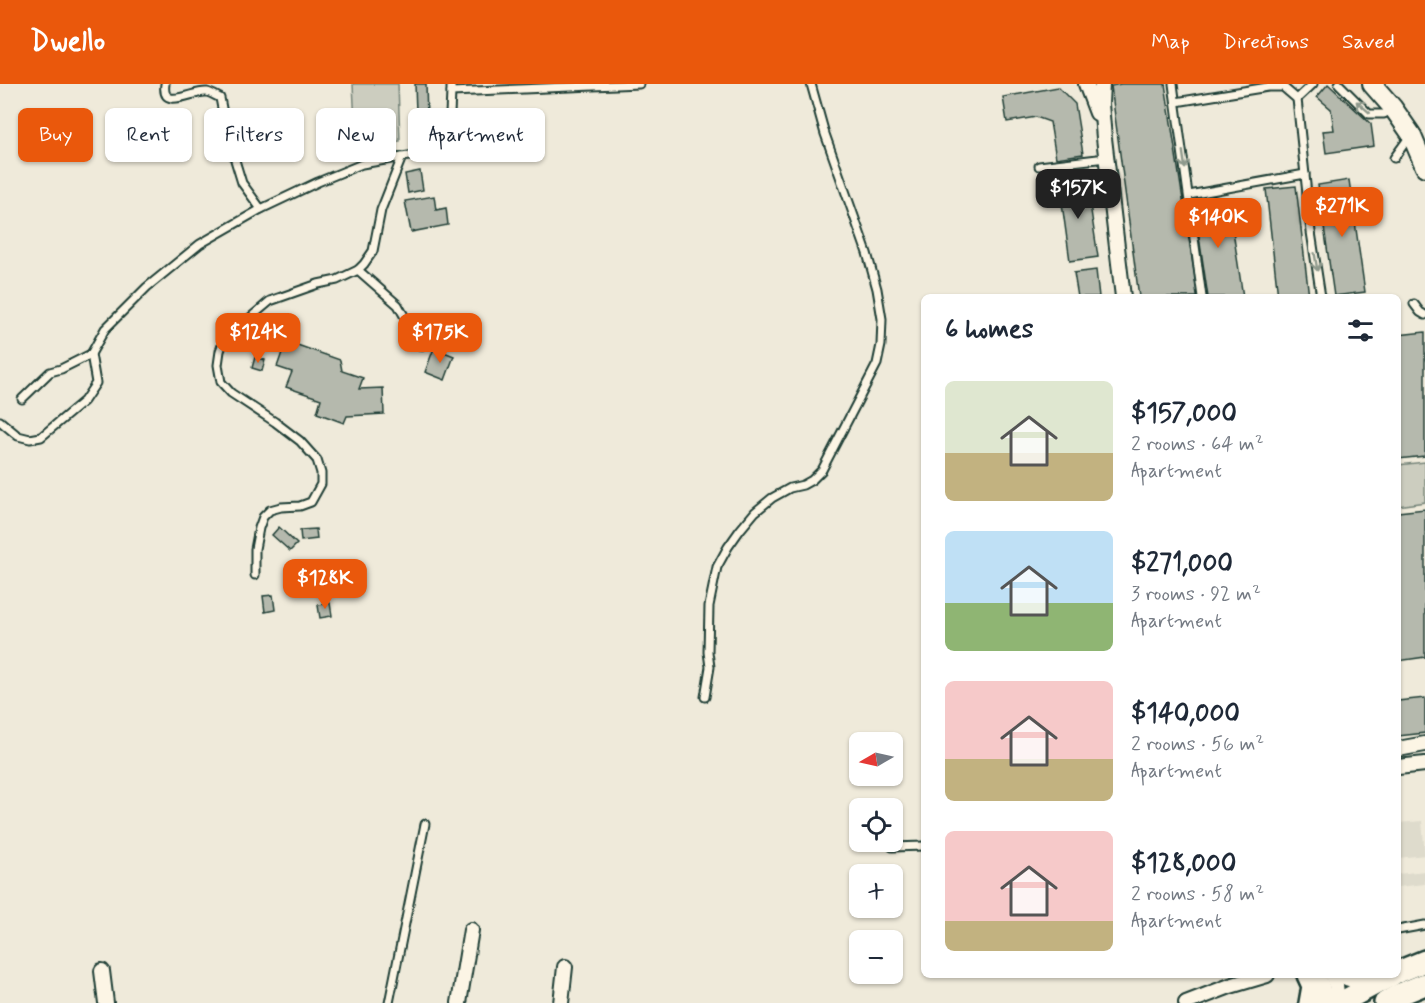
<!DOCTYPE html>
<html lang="en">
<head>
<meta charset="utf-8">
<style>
  :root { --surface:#fff; --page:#f2f2f3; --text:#1f2937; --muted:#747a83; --accent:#ea580c }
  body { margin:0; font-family:Mynerve,sans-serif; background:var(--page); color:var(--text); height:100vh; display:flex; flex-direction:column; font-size:22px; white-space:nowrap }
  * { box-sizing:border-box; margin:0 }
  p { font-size:20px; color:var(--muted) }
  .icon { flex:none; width:33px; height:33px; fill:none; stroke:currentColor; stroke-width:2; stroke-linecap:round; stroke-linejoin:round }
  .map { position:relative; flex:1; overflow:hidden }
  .side { position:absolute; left:921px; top:210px; width:480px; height:684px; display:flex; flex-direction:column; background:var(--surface); border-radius:9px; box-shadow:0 2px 4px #0004 }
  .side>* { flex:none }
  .top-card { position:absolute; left:18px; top:24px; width:570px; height:54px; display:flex; gap:12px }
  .needle { width:39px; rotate:261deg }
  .controls { position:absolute; left:849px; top:648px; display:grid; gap:12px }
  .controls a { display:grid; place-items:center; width:54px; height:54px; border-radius:9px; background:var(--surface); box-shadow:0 2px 4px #0004; font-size:30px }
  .price { position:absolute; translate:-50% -51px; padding:0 14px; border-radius:12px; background:var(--accent); color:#fff; font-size:20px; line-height:39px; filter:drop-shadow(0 2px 3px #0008) }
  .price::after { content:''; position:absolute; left:50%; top:36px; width:18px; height:14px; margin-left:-9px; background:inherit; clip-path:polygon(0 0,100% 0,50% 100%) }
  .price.on { background:#222; color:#fff }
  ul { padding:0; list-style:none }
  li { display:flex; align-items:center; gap:18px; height:150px; padding:0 24px }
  li span { display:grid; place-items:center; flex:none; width:168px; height:120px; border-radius:9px; color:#555 }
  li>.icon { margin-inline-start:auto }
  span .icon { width:72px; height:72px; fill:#fffc; stroke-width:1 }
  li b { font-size:26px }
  h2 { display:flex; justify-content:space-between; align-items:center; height:72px; padding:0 24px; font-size:26px }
  .chip { padding:0 21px; border-radius:9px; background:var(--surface); box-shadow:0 2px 4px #0004; font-size:21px; line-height:54px }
  .chip.on { background:var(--accent); color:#fff }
  header { display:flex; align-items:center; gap:36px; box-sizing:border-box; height:84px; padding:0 30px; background:var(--accent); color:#fff }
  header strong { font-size:28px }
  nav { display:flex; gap:33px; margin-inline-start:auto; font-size:21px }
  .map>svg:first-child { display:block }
  .built { fill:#dedbcc }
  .green { fill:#cccdbf; stroke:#76857a; stroke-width:1.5 }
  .building { fill:#b5b9ad; stroke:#1f3d34; stroke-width:1.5 }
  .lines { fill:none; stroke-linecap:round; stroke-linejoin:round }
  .lane-casing { stroke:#1f3d34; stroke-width:11 }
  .street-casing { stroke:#1f3d34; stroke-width:18 }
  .secondary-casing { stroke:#1f3d34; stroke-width:22 }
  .primary-casing { stroke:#1f3d34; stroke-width:26 }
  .lane { stroke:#fcf5e5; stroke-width:7 }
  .street { stroke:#fcf5e5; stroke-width:14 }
  .secondary { stroke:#fcf5e5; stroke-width:18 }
  .primary { stroke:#fcf5e5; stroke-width:21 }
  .oneway { stroke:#8e998c }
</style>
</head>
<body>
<header>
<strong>Dwello</strong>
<nav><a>Map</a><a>Directions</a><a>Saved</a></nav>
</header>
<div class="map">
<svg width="1425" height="919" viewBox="0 0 1425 919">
  <rect width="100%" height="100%" fill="#efeada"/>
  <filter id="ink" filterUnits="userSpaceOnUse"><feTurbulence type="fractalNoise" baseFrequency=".0167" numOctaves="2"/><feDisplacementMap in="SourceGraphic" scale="12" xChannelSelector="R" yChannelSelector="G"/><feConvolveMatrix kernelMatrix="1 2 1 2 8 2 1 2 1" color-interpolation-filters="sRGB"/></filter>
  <g filter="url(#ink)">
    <!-- built -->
    <g class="built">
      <polygon points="1422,737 1425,771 1398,774 1398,739"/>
      <polygon points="1425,787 1425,800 1398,803 1398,790"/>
    </g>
    <!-- green -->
    <g class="green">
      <polygon points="353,0 398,0 400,57 356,59"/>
      <polygon points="1425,378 1425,418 1398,422 1398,381"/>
    </g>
    <!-- building -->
    <g class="building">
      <polygon points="415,0 426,0 427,34 442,33 444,51 417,55"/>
      <polygon points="1121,0 1165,0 1198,213 1139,213 1111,2"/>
      <polygon points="1328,0 1371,40 1374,62 1326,69 1323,47 1334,46 1331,25 1317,13"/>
      <polygon points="1058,3 1075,20 1083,70 1056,74 1050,38 1036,33 1007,38 1003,13"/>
      <polygon points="420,87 423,106 408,109 405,90"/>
      <polygon points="1086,94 1098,173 1070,177 1059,98"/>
      <polygon points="1349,96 1365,208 1334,212 1318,101"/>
      <polygon points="1296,102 1309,213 1278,213 1266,105"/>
      <polygon points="434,112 436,126 446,124 448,141 411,148 405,117"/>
      <polygon points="1228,114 1243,213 1208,213 1194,119"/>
      <polygon points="1096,186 1099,213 1078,213 1074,189"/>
      <polygon points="1425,248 1425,372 1398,375 1398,251"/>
      <polygon points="286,257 340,276 342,287 363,294 359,305 383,304 384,330 347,332 344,339 317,329 321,315 286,303 292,288 277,283"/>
      <polygon points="434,264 454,272 445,296 425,288"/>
      <polygon points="255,273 265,276 262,287 252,284"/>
      <polygon points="1425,425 1425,573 1398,577 1398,428"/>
      <polygon points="279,443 297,460 290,467 272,451"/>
      <polygon points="316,445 317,455 301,457 300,446"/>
      <polygon points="273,511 275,526 265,528 263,512"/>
      <polygon points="330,519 332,532 320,534 318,521"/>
      <polygon points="1425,614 1425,649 1398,652 1398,617"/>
    </g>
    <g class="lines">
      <defs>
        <g id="lane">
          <path d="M165 0C161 28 194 6 207 8 211 9 216 12 220 14L227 50 242 99 261 125"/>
          <polyline points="451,0 451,8 639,0"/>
          <polyline points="1173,0 1202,213"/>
          <polyline points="1339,0 1369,30 1384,30 1391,26"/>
          <polyline points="1297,15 1313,0"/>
          <polyline points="1176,18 1268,3 1283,3 1297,15 1311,148 1321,213"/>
          <polyline points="1394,74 1410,52"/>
          <polyline points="1039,82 1106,74"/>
          <polyline points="1189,111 1305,90"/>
          <polyline points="358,186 398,221 421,262"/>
          <polyline points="1414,220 1420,228 1425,231"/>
          <polyline points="22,315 50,288 61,285 91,270"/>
          <polyline points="0,337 18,352 30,355 41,353 84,317 96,299 91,270 105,245 147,203 200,160 261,125 318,98 362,80 420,70 436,65 443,60 449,52 451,8"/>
          <polyline points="255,491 255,465 259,444 263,433 270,426 281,423 300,422 311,418 321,400 321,389 317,376 300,357 275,338 231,309 221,298 218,281 220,267 224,256 270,217 318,200 337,196 358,186 364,180 373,167 381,126 402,73"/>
          <polyline points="705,613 710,583 708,568 709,522 717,483 728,463 740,446 755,428 772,414 790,404 803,401 812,396 822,386 877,280 881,261 882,235 877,205 867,169 825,50 811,0"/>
          <polyline points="892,763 924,762"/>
          <polyline points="1398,846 1425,841"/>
          <polyline points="389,919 425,740"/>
        </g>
        <g id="street">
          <polyline points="1086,0 1097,29"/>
          <polyline points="1102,0 1101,20 1104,54 1123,213"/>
          <polyline points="1398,665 1425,660"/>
          <polyline points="1398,683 1425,680"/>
          <polyline points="102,887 106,919"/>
          <path d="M1315 891C1323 898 1324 909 1325 919"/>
          <polyline points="1332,891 1336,901 1338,919"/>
          <polyline points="459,919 471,846"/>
          <polyline points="561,919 565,883"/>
          <polyline points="1186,919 1230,902 1267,891"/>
        </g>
        <polyline id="secondary" points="1372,0 1393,24 1411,50 1425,83"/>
        <g id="primary">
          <polyline points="1398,888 1425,877"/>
          <polyline points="1308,891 1313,902 1310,919"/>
          <polyline points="1348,891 1361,895 1382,896"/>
          <polyline points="1340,919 1392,891"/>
          <polyline points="1385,919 1398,911 1425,900"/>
        </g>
      </defs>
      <!-- lane casing -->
      <use href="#lane" class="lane-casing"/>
      <!-- street casing -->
      <use href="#street" class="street-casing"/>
      <!-- secondary casing -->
      <use href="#secondary" class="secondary-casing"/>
      <!-- primary casing -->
      <use href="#primary" class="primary-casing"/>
      <!-- lane -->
      <use href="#lane" class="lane"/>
      <!-- street -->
      <use href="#street" class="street"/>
      <!-- secondary -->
      <use href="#secondary" class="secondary"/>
      <!-- primary -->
      <use href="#primary" class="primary"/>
    </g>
    <!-- one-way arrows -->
    <defs><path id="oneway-shaft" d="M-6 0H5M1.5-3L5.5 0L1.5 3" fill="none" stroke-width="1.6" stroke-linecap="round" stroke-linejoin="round" transform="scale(1.5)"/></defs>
    <g class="oneway">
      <use href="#oneway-shaft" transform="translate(1363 23) rotate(-139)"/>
      <use href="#oneway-shaft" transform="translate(1184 76) rotate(82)"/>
      <use href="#oneway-shaft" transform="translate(1316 178) rotate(81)"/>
    </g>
  </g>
</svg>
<div class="controls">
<a><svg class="needle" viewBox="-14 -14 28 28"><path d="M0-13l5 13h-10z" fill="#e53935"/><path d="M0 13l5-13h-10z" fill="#747a83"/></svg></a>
<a><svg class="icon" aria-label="locate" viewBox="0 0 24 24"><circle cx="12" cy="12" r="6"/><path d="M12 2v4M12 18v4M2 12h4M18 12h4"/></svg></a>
<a>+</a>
<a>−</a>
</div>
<b class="price on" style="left:1078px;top:136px">$157K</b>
<b class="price" style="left:1342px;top:154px">$271K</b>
<b class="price" style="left:1218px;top:165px">$140K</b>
<b class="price" style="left:258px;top:280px">$124K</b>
<b class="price" style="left:440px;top:280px">$175K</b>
<b class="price" style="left:325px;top:526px">$128K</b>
<div class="top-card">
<a class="chip on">Buy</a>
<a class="chip">Rent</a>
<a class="chip">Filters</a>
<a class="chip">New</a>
<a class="chip">Apartment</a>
</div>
<section class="side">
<h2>6 homes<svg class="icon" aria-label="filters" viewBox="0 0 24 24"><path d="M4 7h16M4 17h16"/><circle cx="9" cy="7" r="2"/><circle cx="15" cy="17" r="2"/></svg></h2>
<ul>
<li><span style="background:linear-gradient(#dfe7d0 60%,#c2b280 0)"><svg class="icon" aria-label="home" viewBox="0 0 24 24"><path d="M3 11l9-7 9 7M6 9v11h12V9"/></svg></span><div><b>$157,000</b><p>2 rooms · 64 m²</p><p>Apartment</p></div></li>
<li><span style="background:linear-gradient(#bfe0f5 60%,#8fb573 0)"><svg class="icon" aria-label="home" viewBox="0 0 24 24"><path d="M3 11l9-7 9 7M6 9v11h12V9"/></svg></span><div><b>$271,000</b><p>3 rooms · 92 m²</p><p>Apartment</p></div></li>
<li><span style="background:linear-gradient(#f6c9c9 65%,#c2b280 0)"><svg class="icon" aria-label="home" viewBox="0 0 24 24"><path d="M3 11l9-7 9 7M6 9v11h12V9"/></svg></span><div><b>$140,000</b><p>2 rooms · 56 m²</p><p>Apartment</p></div></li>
<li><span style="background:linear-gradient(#f6c9c9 75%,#c2b280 0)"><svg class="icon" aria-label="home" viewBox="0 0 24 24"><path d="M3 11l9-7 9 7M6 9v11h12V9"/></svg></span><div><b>$128,000</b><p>2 rooms · 58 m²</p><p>Apartment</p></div></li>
</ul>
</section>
</div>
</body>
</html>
